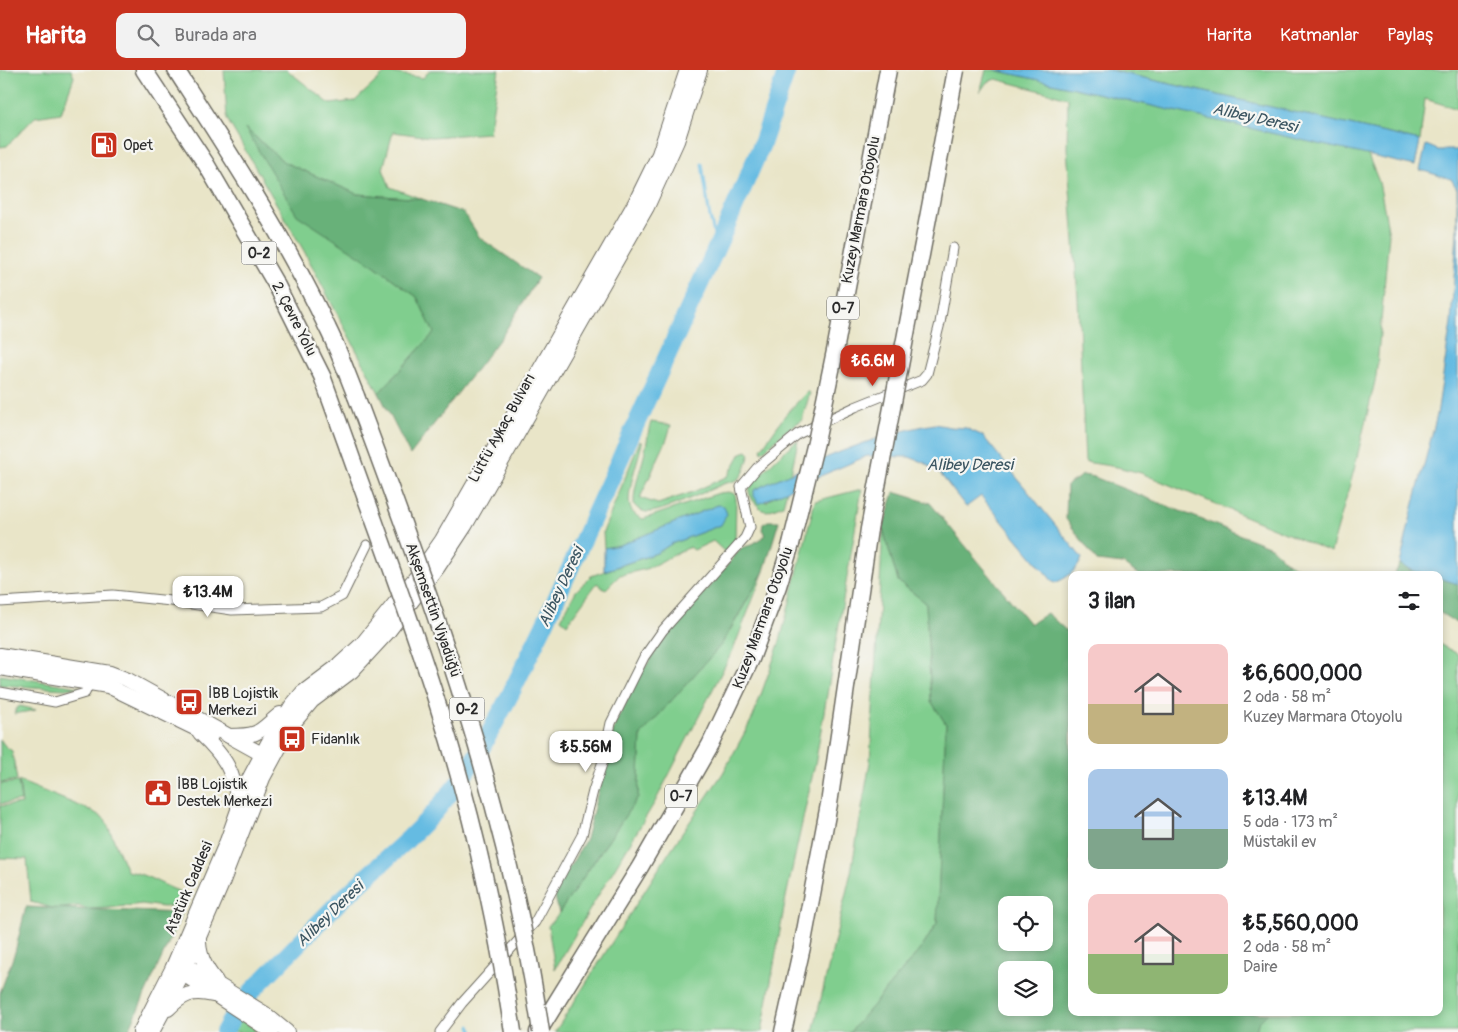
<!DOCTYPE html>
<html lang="tr">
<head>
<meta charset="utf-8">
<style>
  :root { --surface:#fff; --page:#f2f2f2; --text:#202124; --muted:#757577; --accent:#c8321e }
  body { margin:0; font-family:Pangolin,sans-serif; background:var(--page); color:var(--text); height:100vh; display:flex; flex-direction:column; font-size:19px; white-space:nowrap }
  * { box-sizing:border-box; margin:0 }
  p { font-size:16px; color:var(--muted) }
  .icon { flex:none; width:28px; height:28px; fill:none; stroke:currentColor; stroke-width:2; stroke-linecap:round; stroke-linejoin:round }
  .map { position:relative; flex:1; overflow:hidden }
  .drawer { position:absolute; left:1068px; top:501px; width:375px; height:445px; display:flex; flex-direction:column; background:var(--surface); border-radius:10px; box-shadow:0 2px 8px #0003 }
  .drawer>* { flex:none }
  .buttons { position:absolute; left:998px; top:826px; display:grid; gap:10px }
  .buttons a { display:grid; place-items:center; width:55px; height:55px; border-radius:10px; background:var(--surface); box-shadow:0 2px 8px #0003; font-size:25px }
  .price { position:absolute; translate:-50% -42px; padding:0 11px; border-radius:10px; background:#fff; color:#222; font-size:16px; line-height:32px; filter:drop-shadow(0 1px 2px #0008) }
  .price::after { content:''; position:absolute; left:50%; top:30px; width:15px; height:11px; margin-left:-8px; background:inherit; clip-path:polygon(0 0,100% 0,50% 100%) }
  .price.selected { background:var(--accent); color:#fff }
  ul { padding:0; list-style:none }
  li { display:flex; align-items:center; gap:15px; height:125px; padding:0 20px }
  li span { display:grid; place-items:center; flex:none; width:140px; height:100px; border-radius:10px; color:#555 }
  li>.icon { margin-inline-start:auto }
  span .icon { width:60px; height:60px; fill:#fffc; stroke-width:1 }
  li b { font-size:21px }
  h2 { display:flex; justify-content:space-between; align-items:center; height:60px; padding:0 20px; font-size:21px }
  header { display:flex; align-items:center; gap:30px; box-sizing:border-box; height:70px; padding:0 25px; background:var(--accent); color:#fff }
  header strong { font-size:24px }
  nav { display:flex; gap:28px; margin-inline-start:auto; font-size:18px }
  .search { width:350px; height:45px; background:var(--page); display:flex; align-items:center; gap:12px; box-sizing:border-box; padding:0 18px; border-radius:10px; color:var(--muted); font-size:19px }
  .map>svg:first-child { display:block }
  .green { fill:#80ce8e; stroke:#567c5c }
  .forest { fill:#68b179; stroke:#4a6e52; fill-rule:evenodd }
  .water { fill:#65bbe2; stroke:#487386 }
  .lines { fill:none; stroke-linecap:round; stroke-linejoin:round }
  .stream { stroke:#65bbe2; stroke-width:3 }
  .river { stroke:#65bbe2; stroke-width:18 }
  .street-casing { stroke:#6e6c62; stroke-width:11 }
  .primary-casing { stroke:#6e6c62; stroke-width:16 }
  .highway-casing { stroke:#6e6c62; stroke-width:19 }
  .street { stroke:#fff; stroke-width:9 }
  .primary { stroke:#fff; stroke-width:14 }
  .highway { stroke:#fff; stroke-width:16 }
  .highway-bridge-casing { stroke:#6e6c62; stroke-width:19; stroke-linecap:butt }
  .highway-bridge { stroke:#fff; stroke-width:16 }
  .labels { text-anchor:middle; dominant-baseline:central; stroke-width:4.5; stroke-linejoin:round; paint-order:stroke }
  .shield { fill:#f6f6f2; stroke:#686867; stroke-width:1 }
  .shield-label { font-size:14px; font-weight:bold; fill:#2b2b2b }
  .poi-label { font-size:15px; fill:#2b2b2b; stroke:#f6f6f2; text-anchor:start }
  .street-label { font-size:15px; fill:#2b2b2b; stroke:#f6f6f2 }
  .water-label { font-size:16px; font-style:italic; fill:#3c5662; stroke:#f6f6f2 }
</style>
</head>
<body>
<header>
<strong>Harita</strong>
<div class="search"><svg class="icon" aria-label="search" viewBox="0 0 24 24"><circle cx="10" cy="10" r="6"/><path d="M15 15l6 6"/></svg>Burada ara</div>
<nav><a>Harita</a><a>Katmanlar</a><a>Paylaş</a></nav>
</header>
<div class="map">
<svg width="1458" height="962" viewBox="0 0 1458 962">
  <rect width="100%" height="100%" fill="#f6f6f2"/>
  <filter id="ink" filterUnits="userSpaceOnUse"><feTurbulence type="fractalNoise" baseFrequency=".02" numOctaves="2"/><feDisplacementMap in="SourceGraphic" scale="10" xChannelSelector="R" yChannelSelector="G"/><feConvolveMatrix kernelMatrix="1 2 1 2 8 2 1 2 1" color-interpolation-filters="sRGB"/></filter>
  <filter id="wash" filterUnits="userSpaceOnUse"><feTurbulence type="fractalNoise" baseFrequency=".0096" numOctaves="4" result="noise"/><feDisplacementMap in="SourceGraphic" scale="20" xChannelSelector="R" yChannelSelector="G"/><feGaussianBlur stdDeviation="1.12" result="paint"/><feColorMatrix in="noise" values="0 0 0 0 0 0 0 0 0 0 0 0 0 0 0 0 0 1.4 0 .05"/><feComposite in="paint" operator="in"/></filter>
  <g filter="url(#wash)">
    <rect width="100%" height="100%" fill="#e9e5c8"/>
    <!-- green -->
    <g class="green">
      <polygon points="0,0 71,0 74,7 61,43 35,47 7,76 0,77"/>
      <polygon points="224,0 287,0 330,34 355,31 386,2 423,8 430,0 499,0 489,63 431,67 393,62 383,99 390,117 422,129 357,124 284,92 246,59 375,196 417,227 434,263 379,323 304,181 227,49"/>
      <polygon points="986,0 995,0 1368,85 1379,112 1389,164 1376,307 1354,400 1331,482 1141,403 1117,397 1085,392 1078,228 1067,78 1068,28 996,9 987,12 980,22"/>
      <polygon points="1109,0 1458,0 1458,39 1425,29 1420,71"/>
      <polygon points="808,321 810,323 802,350 787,360 762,382 761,379 786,344"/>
      <path d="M651 352 671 355 667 369 640 428 658 434 693 422 728 406 741 383 747 381 750 384C744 400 745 411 726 413 710 419 662 443 648 442 642 442 638 439 634 435 633 415 643 396 646 376 648 368 648 360 651 352Z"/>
      <path d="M640 371 642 373C639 388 624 427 631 439 633 444 638 447 643 449L719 423 729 422 735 424 736 429 735 472 727 484 713 471 694 480 690 477 646 499 620 505 605 520 597 513 567 554 561 549 576 521 591 506 657 483 671 474 721 455 718 435 620 475 604 478 603 462Z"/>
      <path d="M798 371 791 403 754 420 766 432 774 426 787 420 783 435 768 441 762 440C758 436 749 428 749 421 749 413 787 379 795 372Z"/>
      <polygon points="862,419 816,689 786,827 762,962 555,962 668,784 723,703 753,647 780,571 815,431"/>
      <polygon points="883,459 898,511 926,533 931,631 946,654 937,853 923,876 850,962 813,962 851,802 870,692"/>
      <polygon points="1288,493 1311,505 1253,505"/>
      <polygon points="764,501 733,580 655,732 593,834 555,899 548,856 559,843 638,727 641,665 724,571"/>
      <polygon points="1439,574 1458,584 1458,962 1256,962 1258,953 1268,943 1439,942"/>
      <polygon points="0,605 79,617 65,619 0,615"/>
      <polygon points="20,636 36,640 14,644 17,638"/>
      <polygon points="0,669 5,676 12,681 17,710 0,713"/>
      <path d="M19 711 92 741 105 749 127 801C149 804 167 819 188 824L189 829 186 837 182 835 163 837 142 834 109 838 88 839 78 836 56 839 31 832 27 789 0 788V736L22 734Z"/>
      <polygon points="18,712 21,731 0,734 0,714"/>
      <polygon points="235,946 255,959 254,962 227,962"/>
    </g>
    <!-- forest -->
    <g class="forest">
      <polygon points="245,58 284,92 357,124 422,129 464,143 480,168 538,208 502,266 410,385 379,323 434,263 417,227 375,196 297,145"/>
      <polygon points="1083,405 1094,407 1271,477 1288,493 1253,505 1139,505 1123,494 1097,491 1066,449 1067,415"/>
      <path d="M894 422 930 433 1030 554 1047 543 1071 565V942L1268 943 1258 953 1256 962H850L923 876 937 853 946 654 931 631 926 533 898 511 883 459ZM1006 835H1044V872H1006ZM1006 900H1044V938H1006Z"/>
      <polygon points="768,451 779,451 764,501 721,575 641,665 638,727 559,843 554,823 586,769 615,654 638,608 668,562 715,510 741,478 751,475 766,465 762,460 763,454"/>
      <polygon points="1400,494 1410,500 1428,505 1394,505"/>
      <polygon points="1439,508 1458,514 1458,554 1439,542"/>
      <polygon points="26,837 182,843 128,962 0,962 0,923 15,882"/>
    </g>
    <!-- water -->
    <g class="water">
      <polygon points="995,0 1109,0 1420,71 1415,96"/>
      <path d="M1426 75 1438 80H1458V514L1439 508V505C1424 505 1413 502 1400 494L1412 441 1437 345 1451 252 1457 163V119L1451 109 1420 100Z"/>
      <path d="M935 354 950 357 966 358 983 366 1082 488C1078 500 1066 509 1054 513L981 426 966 437 941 405 925 393 909 387 867 386 774 426 759 434 754 426V420C810 394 874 364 935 354Z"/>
      <polygon points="718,435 724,436 727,444 721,455 671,474 657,483 604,501 604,478 620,475"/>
    </g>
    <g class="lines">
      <!-- stream -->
      <g class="stream">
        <polyline points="702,94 709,142 717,178"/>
        <polyline points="470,956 473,962"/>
      </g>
      <!-- river -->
      <polyline class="river" points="224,962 234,944 252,921 339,832 405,772 434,743 460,711 482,677 510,625 545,553 726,157 762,74 787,0"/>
    </g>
  </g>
  <g filter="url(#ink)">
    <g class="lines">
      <defs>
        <g id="street">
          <polyline points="0,532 113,525 171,531 232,540 321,537 342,526 367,475"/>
          <polyline points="0,622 55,632 85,623 90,612"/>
          <polyline points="440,962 462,933 535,852 582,765 593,721 603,691 611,653 644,587 663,560 745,468 750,457 741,417 757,398 798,364 855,337 922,310 927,304 940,253 953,178"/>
        </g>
        <g id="primary">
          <polyline points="0,585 110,603 128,610 269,688"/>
          <polyline points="0,598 108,616 211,666"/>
          <path d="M200 663C225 687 235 701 238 737"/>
          <path d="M229 666C261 666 258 662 280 644"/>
          <path d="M199 867C198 883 205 898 216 911"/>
          <polyline points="186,895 264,943 287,962"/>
          <polyline points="183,904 272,962"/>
          <path d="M168 939C183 924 192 920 213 925"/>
          <polyline points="140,962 172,899 227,771 249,709 268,673 292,635 302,623 338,596 362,574 416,507 442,470 635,133 659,84 687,0"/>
          <polyline points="152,962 183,904 221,816 263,708 291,656 312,631 352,601 388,562 438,497 465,456 647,137 677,71 700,0"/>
        </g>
        <g id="highway">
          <polyline points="144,0 206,94 277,216 322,306 348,378"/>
          <path d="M176 0C230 84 286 169 328 259 339 281 347 304 356 326"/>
          <polyline points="538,962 640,797 710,675 751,589 778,516 791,474"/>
          <polyline points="783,962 802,877 829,734 869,459"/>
        </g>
      </defs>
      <!-- street casing -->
      <use href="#street" class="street-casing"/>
      <!-- primary casing -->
      <use href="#primary" class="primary-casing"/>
      <!-- highway casing -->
      <use href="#highway" class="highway-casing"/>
      <!-- street -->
      <use href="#street" class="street"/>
      <!-- primary -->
      <use href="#primary" class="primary"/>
      <!-- highway -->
      <use href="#highway" class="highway"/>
      <defs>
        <g id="highway-bridge">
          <path d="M356 326C434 533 509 742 541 962"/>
          <path d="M348 378C379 466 413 553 440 642 473 746 497 854 513 962"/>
          <polyline points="869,459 956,0"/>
          <polyline points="791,474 816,372 835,281 888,0"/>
        </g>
      </defs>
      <!-- highway-bridge casing -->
      <use href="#highway-bridge" class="highway-bridge-casing"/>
      <!-- highway-bridge -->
      <use href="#highway-bridge" class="highway-bridge"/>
    </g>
  </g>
  <!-- icons -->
  <defs>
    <symbol id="fuel-square" viewBox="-11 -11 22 22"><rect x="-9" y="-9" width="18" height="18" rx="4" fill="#c8321e" stroke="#f6f6f2"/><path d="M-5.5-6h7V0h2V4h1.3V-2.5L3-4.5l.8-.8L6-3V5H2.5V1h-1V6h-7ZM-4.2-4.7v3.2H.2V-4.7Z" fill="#fff"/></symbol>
    <symbol id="bus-square" viewBox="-11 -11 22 22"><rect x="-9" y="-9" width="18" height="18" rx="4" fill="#c8321e" stroke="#f6f6f2"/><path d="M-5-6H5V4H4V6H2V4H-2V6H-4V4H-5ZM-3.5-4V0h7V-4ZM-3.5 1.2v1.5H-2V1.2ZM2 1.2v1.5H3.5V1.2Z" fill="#fff"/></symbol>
    <symbol id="civic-square" viewBox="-11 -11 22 22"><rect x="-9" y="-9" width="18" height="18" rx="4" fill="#c8321e" stroke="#f6f6f2"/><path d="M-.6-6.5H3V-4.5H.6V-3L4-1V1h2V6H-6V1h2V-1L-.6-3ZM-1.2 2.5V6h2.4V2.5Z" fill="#fff"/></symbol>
  </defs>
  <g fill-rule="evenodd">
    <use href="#fuel-square" x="88" y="59" width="32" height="32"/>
    <use href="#bus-square" x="173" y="616" width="32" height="32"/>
    <use href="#bus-square" x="276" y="653" width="32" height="32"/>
    <use href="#civic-square" x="142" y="707" width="32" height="32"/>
  </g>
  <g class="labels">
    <!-- shield labels -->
    <g class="shield">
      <rect x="241.5" y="171.5" width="35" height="23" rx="4"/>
      <rect x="827" y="226.5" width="32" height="23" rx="4"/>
      <rect x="449.5" y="627.5" width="35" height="23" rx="4"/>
      <rect x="665" y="714.5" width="32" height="23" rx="4"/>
    </g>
    <g class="shield-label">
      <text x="259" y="183">O-2</text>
      <text x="843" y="238">O-7</text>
      <text x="467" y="639">O-2</text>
      <text x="681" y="726">O-7</text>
    </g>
    <!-- poi labels -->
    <g class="poi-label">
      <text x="123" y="75">Opet</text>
      <text x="208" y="623">İBB Lojistik<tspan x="208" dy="17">Merkezi</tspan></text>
      <text x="311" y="669">Fidanlık</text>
      <text x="177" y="714">İBB Lojistik<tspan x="177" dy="17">Destek Merkezi</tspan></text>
    </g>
    <!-- street labels -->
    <g class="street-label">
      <text transform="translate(861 140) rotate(-79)">Kuzey Marmara Otoyolu</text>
      <text transform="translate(294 249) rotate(63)">2. Çevre Yolu</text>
      <text transform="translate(502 358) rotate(-61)">Lütfü Aykaç Bulvarı</text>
      <text transform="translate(433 540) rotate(71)">Akşemsettin Viyadüğü</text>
      <text transform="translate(763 548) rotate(-70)">Kuzey Marmara Otoyolu</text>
      <text transform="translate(189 818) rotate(-67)">Atatürk Caddesi</text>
    </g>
    <!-- water labels -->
    <g class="water-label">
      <text transform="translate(1255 48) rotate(13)">Alibey Deresi</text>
      <text x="970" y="395">Alibey Deresi</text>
      <text transform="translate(561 517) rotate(-65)">Alibey Deresi</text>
      <text transform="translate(330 844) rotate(-44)">Alibey Deresi</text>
    </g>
  </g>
</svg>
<div class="buttons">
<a><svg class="icon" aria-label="locate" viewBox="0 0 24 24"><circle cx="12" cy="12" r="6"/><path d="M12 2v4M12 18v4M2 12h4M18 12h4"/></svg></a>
<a><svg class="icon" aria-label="layers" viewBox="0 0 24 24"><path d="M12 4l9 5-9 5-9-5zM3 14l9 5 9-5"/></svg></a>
</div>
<b class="price selected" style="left:873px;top:317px">₺6.6M</b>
<b class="price" style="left:208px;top:548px">₺13.4M</b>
<b class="price" style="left:586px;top:703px">₺5.56M</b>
<section class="drawer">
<h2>3 ilan<svg class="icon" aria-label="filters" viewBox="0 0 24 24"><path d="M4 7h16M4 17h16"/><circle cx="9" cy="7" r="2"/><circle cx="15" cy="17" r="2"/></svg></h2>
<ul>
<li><span style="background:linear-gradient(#f6c9c9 60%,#c2b280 0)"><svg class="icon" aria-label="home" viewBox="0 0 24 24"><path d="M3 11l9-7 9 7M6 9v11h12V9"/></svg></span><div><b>₺6,600,000</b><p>2 oda · 58 m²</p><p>Kuzey Marmara Otoyolu</p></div></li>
<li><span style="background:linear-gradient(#a9c7e8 60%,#7fa58c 0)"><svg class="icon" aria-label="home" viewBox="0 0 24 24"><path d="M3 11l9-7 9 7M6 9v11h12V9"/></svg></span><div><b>₺13.4M</b><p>5 oda · 173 m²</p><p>Müstakil ev</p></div></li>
<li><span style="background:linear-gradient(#f6c9c9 60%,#8fb573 0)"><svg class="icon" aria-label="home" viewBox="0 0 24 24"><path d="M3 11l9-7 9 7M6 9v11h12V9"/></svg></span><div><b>₺5,560,000</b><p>2 oda · 58 m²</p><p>Daire</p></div></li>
</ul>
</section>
</div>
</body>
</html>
